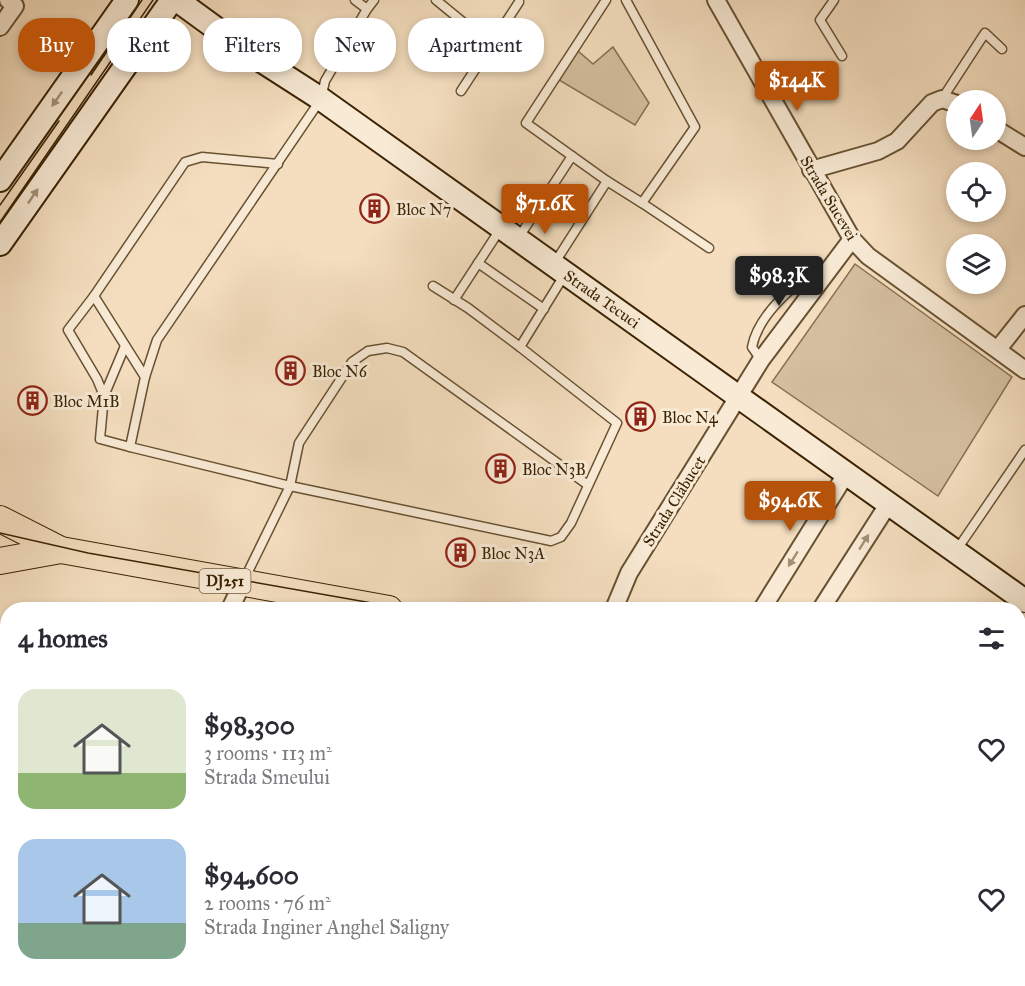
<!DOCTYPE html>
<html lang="en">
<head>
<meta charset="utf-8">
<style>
  :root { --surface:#fff; --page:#f7f7f7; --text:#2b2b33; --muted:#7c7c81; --accent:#b45309 }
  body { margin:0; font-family:"IM FELL Great Primer",serif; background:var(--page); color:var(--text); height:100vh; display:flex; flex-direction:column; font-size:22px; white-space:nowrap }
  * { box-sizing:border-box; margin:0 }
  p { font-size:20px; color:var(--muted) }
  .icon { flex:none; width:33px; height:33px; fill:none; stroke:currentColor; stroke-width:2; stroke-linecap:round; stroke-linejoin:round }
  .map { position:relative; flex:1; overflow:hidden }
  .panel { position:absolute; left:0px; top:602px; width:1026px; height:386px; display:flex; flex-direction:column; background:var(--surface); border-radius:24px 24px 0 0; box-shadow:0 3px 9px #0003 }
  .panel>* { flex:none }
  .banner { position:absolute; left:18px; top:18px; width:600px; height:54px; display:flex; gap:12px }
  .needle { width:39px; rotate:13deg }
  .tools { position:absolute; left:946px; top:90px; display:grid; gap:12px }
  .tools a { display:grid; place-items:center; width:60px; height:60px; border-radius:50%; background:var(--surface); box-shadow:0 3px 9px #0003; font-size:30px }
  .price { position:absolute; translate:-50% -51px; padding:0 14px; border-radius:6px; background:var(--accent); color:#fff; font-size:20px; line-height:39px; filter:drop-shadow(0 2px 3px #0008) }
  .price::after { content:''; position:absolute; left:50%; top:36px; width:18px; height:14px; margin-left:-9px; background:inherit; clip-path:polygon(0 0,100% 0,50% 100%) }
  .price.selected { background:#222; color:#fff }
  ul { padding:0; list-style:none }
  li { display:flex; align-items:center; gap:18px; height:150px; padding:0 18px }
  li span { display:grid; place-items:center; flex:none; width:168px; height:120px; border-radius:18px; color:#555 }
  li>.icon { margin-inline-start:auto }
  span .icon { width:72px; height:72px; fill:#fffc; stroke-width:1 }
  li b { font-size:26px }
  h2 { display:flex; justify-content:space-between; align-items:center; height:72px; padding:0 18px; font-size:26px }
  .tag { padding:0 21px; border-radius:24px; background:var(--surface); box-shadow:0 3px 9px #0003; font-size:21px; line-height:54px }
  .tag.selected { background:var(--accent); color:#fff }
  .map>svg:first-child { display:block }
  .green { fill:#d4be9f; stroke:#877050; stroke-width:1.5 }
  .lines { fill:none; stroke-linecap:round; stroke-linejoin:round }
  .lane-casing { stroke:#685131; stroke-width:11 }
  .street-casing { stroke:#685131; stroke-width:20 }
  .secondary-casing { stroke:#3a2202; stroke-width:26 }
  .primary-casing { stroke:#3a2202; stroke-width:28 }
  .lane { stroke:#f8ead5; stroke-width:8 }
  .street { stroke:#f8ead5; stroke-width:16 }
  .secondary { stroke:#f8ead5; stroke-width:22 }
  .primary { stroke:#f4debf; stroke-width:26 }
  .tram { stroke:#3a2202; stroke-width:1.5 }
  .oneway { fill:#a29076 }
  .labels { text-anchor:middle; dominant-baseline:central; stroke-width:6; stroke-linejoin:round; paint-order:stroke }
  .shield { fill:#f8ead5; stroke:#735e41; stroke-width:1.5 }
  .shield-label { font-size:15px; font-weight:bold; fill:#3a2202 }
  .street-label { font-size:16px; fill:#3a2202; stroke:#f8ead5 }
  .poi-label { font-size:16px; fill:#3a2202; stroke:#f8ead5; text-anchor:start }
</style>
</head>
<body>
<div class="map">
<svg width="1025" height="986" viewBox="0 0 1025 986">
  <rect width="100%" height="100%" fill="#f4debf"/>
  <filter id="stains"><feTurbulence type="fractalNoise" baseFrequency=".00333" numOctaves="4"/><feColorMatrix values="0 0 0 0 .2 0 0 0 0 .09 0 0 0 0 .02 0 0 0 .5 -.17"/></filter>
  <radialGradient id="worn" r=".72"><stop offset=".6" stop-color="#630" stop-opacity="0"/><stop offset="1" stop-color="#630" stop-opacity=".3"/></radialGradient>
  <!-- green -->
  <g class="green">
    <polygon points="613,47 649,103 635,125 559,80 578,51 593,64"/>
    <polygon points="855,264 1012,377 938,496 772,382"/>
  </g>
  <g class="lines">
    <defs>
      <g id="lane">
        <polyline points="436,0 491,45"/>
        <polyline points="834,0 820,20 842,56"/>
        <polyline points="367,9 374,0"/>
        <polyline points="461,91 519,2"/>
        <polyline points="942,99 985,33 1002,49"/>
        <polyline points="572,156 607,181"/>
        <polyline points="642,203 709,248"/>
        <polyline points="519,237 572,156 526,123 606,0"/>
        <polyline points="478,263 544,309"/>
        <polyline points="554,264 607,181 642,203 695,127 626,0"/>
        <polyline points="565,274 520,347 617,423 571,523 561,537 551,541 290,486 299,443 352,362 368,351 387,348 403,352 588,485"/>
        <polyline points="433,286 468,308 520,347"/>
        <polyline points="94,296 68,330 97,379 104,396 100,439 130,447"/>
        <polyline points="454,300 501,228"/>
        <path d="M761 360 752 347C757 321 781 297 801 281L819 282"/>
        <polyline points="145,377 94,296 185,162 202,157 278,164"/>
        <polyline points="104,396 125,346"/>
        <polyline points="956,551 1025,450"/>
        <polyline points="245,578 290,486 130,447 145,377 157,340 321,99 325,81 367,9 355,0"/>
        <polyline points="133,980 135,986"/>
        <polyline points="796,980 806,986"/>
        <polyline points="377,986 381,980"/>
      </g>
      <g id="street">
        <polyline points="716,0 852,239 868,256 1025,370"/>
        <polyline points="0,27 15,6 8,0"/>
        <polyline points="996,129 1025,147"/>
        <polyline points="811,170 878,151 897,141 932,103 942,99 957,104"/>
        <polyline points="998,349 1025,315"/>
        <polyline points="230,609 242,584"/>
        <polyline points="614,609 629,573 761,360 852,239"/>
        <polyline points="762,609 846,474"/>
        <polyline points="821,609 889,503"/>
        <polyline points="1018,630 1025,621"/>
        <polyline points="256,980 257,986"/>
        <polyline points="921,980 932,986"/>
        <polyline points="835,986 839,980"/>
      </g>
      <g id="secondary">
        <polyline points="177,0 251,54 321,99 1025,601"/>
        <polyline points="0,180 127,0"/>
        <polyline points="0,244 172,0"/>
        <polyline points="581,986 585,980"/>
      </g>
      <g id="primary">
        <polyline points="0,519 61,550 389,609"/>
        <polyline points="0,561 61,550"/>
        <polyline points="1018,716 1025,717"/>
        <polyline points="0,884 8,911"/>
        <polyline points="27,980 29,986"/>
      </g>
    </defs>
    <!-- lane casing -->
    <use href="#lane" class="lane-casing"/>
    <!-- street casing -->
    <use href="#street" class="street-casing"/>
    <!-- secondary casing -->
    <use href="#secondary" class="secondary-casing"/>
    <!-- primary casing -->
    <use href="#primary" class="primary-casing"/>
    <!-- lane -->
    <use href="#lane" class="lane"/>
    <!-- street -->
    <use href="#street" class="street"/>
    <!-- secondary -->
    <use href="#secondary" class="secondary"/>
    <!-- primary -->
    <use href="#primary" class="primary"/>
    <!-- tram -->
    <g class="tram">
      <polyline points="91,75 142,0"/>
      <polyline points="0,205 59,121"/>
      <polyline points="0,222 153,0"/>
      <polyline points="0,533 88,553 406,609"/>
      <polyline points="1018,718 1025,719"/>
      <polyline points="0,929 8,956"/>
      <polyline points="0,968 5,986"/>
      <polyline points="14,980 16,986"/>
    </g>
  </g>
  <!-- one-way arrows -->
  <defs><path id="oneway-solid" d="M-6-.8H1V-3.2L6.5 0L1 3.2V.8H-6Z" transform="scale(1.5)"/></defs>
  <g class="oneway">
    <use href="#oneway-solid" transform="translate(57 99) rotate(125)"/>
    <use href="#oneway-solid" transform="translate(33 196) rotate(-56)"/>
    <use href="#oneway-solid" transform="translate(864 542) rotate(-58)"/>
    <use href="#oneway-solid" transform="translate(793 559) rotate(122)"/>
  </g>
  <!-- icons -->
  <defs>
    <symbol id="building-ring" viewBox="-11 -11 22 22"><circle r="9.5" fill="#f8ead5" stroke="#8f2418" stroke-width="1.5"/><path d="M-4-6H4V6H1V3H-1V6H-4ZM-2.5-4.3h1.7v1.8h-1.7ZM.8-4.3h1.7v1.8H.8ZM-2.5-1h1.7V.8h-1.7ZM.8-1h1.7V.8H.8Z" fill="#8f2418"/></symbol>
  </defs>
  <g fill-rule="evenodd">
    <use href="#building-ring" x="358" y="192" width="33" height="33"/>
    <use href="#building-ring" x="274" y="354" width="33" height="33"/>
    <use href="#building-ring" x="16" y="384" width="33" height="33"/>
    <use href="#building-ring" x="624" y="400" width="33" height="33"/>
    <use href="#building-ring" x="484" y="452" width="33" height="33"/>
    <use href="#building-ring" x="444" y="536" width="33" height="33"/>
  </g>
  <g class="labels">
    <!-- shield labels -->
    <rect class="shield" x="199.5" y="569" width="51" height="24" rx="4.5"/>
    <g class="shield-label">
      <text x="225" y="581">DJ251</text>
    </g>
    <!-- street labels -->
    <g class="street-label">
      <text transform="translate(829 198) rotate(59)">Strada Sucevei</text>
      <text transform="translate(602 299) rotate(35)">Strada Tecuci</text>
      <text transform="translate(674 501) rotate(-58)">Strada Clăbucet</text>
    </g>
    <!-- poi labels -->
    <g class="poi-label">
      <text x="396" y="209">Bloc N7</text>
      <text x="312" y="371">Bloc N6</text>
      <text x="53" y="401">Bloc M1B</text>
      <text x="662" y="417">Bloc N4</text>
      <text x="522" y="469">Bloc N3B</text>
      <text x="481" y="553">Bloc N3A</text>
    </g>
  </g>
  <rect width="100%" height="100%" filter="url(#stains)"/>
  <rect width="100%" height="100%" fill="url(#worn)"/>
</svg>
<div class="tools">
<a><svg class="needle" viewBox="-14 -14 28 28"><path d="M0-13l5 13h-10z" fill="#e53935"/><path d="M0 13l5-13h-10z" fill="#7c7c81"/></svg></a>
<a><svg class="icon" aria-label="locate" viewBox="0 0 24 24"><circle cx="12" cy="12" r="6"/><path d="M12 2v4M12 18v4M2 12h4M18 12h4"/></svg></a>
<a><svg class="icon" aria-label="layers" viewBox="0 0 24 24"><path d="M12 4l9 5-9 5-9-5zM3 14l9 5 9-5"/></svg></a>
</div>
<b class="price" style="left:797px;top:112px">$144K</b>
<b class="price" style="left:545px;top:235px">$71.6K</b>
<b class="price selected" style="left:779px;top:307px">$98.3K</b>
<b class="price" style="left:790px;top:532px">$94.6K</b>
<div class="banner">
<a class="tag selected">Buy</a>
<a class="tag">Rent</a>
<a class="tag">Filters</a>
<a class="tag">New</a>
<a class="tag">Apartment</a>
</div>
<section class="panel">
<h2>4 homes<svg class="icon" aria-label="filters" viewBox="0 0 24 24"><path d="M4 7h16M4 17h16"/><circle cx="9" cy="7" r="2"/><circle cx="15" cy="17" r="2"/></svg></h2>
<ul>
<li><span style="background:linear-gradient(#dfe7d0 70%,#8fb573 0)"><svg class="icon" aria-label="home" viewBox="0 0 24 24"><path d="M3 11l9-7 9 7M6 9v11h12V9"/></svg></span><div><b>$98,300</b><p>3 rooms · 113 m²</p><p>Strada Smeului</p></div><svg class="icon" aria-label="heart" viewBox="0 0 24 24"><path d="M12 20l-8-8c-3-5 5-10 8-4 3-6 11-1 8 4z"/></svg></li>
<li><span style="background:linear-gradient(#a9c7e8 70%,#7fa58c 0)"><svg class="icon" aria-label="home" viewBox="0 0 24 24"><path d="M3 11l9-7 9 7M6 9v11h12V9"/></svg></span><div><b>$94,600</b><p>2 rooms · 76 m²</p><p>Strada Inginer Anghel Saligny</p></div><svg class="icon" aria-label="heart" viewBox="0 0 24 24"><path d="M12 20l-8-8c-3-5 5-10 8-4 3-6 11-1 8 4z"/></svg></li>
</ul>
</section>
</div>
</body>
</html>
